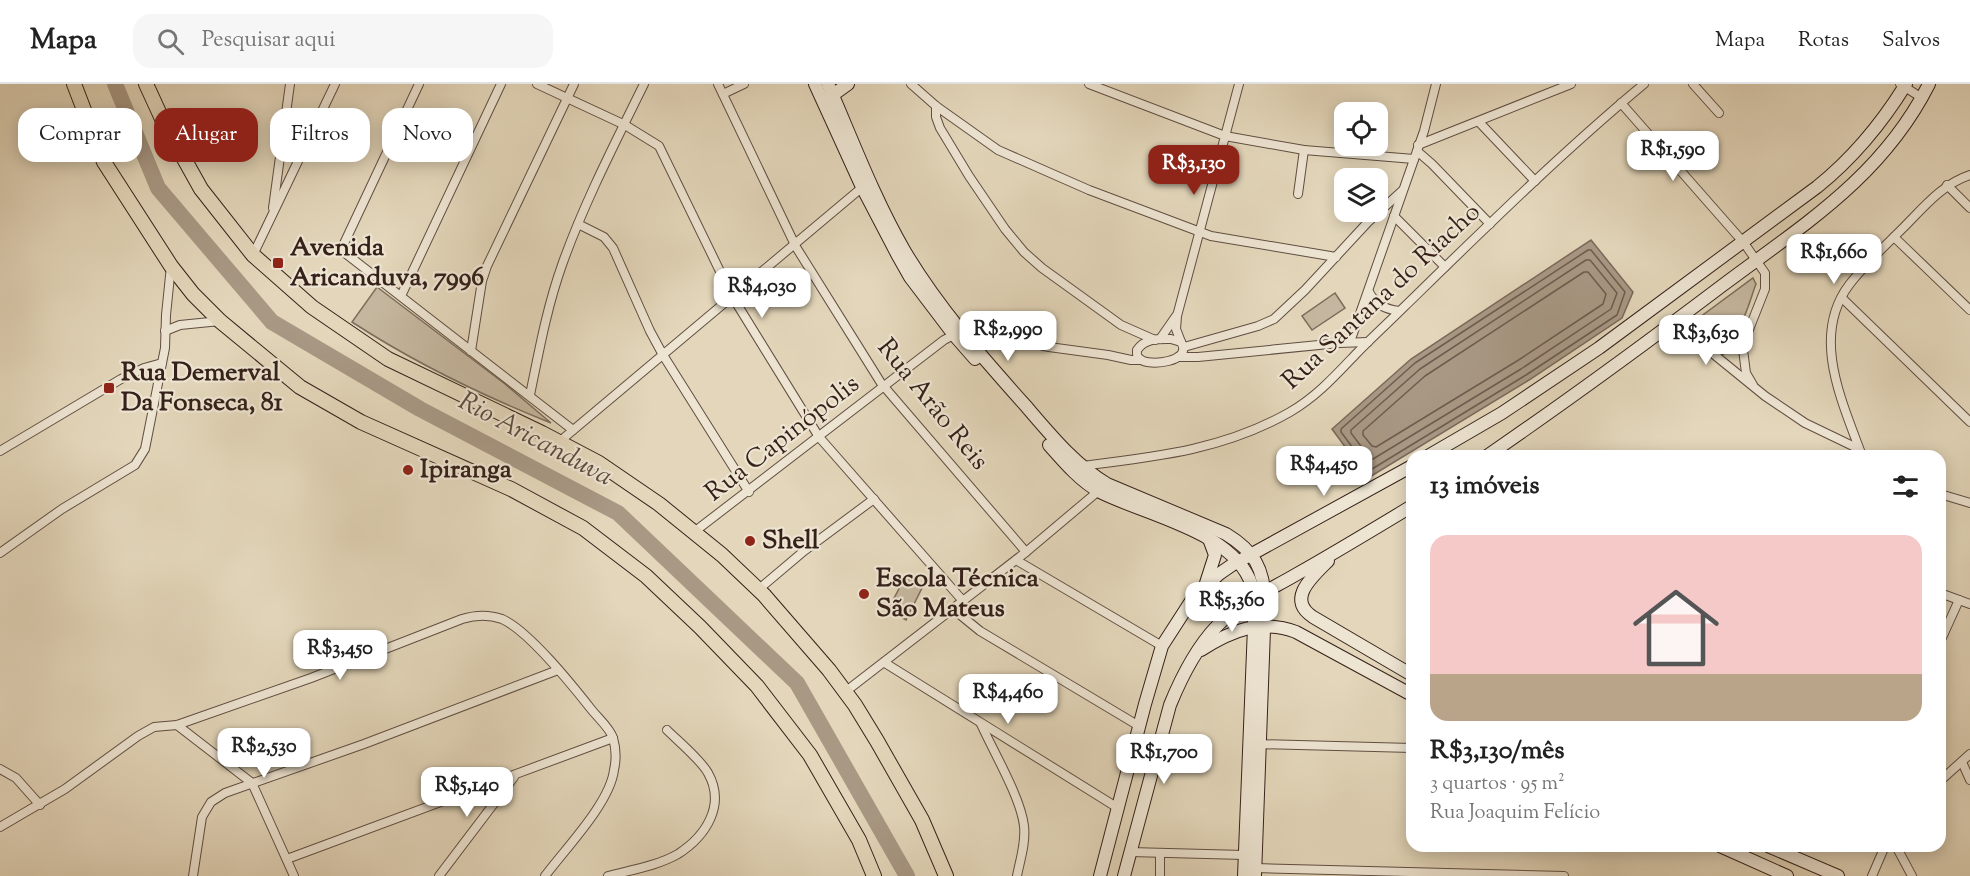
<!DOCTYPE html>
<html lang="pt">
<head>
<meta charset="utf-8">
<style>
  :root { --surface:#fff; --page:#f6f6f6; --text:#222; --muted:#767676; --line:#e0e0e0; --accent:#8f2418 }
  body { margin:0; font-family:"Sorts Mill Goudy",serif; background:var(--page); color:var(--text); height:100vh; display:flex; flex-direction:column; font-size:22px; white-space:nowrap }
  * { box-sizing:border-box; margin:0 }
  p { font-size:20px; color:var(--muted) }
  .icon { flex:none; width:33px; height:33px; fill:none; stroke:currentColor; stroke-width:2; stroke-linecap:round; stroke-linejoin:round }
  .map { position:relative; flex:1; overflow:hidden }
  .details { position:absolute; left:1406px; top:366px; width:540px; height:402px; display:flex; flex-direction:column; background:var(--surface); border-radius:18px; box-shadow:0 3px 15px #0003 }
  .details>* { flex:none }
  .hud { position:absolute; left:18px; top:24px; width:570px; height:54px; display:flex; gap:12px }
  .tools { position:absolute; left:1334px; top:18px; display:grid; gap:12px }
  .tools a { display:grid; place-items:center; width:54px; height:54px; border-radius:12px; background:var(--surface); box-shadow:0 3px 15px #0003; font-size:30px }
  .price { position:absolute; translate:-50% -51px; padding:0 14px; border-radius:12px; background:#fff; color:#222; font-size:20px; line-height:39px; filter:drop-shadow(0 2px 3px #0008) }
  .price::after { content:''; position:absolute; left:50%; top:36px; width:18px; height:14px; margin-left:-9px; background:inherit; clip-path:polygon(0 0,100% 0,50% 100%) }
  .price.active { background:var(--accent); color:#fff }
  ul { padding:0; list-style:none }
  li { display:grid; align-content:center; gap:12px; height:318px; padding:0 24px }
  li span { display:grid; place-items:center; height:186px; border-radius:18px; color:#555 }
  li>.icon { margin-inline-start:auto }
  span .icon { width:108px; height:108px; fill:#fffc; stroke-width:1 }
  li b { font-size:26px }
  h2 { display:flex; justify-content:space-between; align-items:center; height:72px; padding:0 24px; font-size:26px }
  .tag { padding:0 21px; border-radius:18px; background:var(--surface); box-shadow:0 3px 15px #0003; font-size:21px; line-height:54px }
  .tag.active { background:var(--accent); color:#fff }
  header { display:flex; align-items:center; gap:36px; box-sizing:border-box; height:84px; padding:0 30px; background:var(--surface); border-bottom:2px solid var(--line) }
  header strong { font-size:28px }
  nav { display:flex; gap:33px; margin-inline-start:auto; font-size:21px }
  .search { width:420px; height:54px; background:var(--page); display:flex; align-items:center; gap:15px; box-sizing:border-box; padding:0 21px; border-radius:18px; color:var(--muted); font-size:22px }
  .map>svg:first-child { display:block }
  .green { fill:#c5b79f; stroke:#7d6c5c; stroke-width:1.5 }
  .water { fill:#a89884; stroke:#7a685a; stroke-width:1.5 }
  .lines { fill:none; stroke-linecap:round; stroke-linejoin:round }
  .shore { stroke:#6e5c4f; stroke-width:1.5 }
  .river { stroke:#a89884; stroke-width:16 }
  .minor-casing { stroke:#604e42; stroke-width:10 }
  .secondary-casing { stroke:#35211a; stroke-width:14 }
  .trunk-casing { stroke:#35211a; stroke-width:16 }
  .minor { stroke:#ede4d2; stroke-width:8 }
  .secondary { stroke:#ede4d2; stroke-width:12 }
  .trunk { stroke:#e3d6ba; stroke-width:14 }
  .poi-dot { fill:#8f2418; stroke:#ede4d2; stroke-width:2 }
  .labels { text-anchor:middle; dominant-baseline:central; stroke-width:4.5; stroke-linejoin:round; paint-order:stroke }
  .poi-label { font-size:26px; font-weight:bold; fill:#35211a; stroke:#ede4d2; text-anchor:start }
  .street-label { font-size:26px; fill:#35211a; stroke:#ede4d2 }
  .water-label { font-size:27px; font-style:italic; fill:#5d4b3f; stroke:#ede4d2 }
</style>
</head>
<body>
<header>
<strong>Mapa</strong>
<div class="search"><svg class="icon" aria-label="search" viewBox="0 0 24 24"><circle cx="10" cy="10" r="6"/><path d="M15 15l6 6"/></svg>Pesquisar aqui</div>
<nav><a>Mapa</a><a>Rotas</a><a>Salvos</a></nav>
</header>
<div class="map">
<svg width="1970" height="792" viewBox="0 0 1970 792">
  <rect width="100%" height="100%" fill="#e3d6ba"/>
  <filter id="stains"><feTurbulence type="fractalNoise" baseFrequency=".00333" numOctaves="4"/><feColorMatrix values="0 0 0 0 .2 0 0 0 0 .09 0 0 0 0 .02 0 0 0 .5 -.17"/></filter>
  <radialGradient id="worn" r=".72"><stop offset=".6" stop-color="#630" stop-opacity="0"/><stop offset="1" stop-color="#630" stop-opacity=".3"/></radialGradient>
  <!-- green -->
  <g class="green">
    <path d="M1753 194 1756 200C1749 217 1739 269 1711 254 1704 251 1698 244 1692 239Z"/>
    <path d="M377 203 505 300 551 339C481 311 415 279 352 238Z"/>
    <polygon points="1335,209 1345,224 1312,246 1302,232"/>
    <polygon points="905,493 923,502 906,536 888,526"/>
  </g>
  <!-- water -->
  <polygon class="water" points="1591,156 1633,208 1622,234 1529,296 1368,394 1332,345 1411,275"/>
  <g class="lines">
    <!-- shore -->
    <g class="shore">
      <polygon points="1588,166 1591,166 1625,208 1617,231 1526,291 1372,385 1368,384 1341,348 1341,345 1415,279"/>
      <polygon points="1586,176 1590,176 1617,209 1611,225 1521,285 1373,375 1370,374 1351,349 1351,346 1420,285"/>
      <polygon points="1584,188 1588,188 1606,210 1603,220 1517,277 1376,363 1372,362 1363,351 1363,347 1425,292"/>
    </g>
    <!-- river -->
    <polyline class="river" points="115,0 158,104 272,238 420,325 618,429 797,599 907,792"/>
    <defs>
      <g id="minor">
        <polyline points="419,0 341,166 573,346"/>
        <polyline points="537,0 625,41 659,62 732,212 819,353 963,517"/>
        <polyline points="718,0 796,163 881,299 1026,468"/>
        <polyline points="911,0 936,22 998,66 1089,106 1211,152 1336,173"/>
        <polyline points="1089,0 1225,52 1304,66 1414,75"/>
        <polyline points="1693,0 1719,29"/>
        <polyline points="1900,0 1922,14"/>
        <polyline points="723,10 744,0"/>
        <polyline points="1621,19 1744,159 1765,189 1765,205 1746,253 1741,260 1712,269"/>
        <polyline points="936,22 936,33 940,44 969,92 1005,145 1024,168 1042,184 1121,241 1155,256"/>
        <polyline points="1479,38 1535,97"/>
        <polyline points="1418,61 1571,0"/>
        <polyline points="1417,67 1432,80 1490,140"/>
        <polyline points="1947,101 1970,124"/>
        <polyline points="1298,110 1304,66"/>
        <polyline points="273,124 290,0"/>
        <polyline points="1394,132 1445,183"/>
        <polyline points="578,140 604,153 613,164 650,247 663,271 749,408"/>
        <polyline points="1894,153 1970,226"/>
        <polyline points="253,171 335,0"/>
        <path d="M1369 208C1376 221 1385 225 1399 227"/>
        <polyline points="401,212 501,0"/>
        <polyline points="1842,214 1970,338"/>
        <polyline points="1674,238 1765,312 1805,339 1859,365"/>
        <polyline points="165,247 180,241 220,237"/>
        <polyline points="1160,255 1176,232"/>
        <path d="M1171 255 1181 258C1194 278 1148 283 1140 275 1136 272 1137 270 1137 266 1145 254 1158 255 1171 255Z"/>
        <polyline points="1181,258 1176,245 1177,232 1239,0"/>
        <polyline points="1350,258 1424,47 1436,0"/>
        <polyline points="1742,258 1746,289 1753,301"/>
        <polyline points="1184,263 1258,242 1274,235 1305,206 1368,138 1402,107"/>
        <polyline points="471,267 482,197 487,182 574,0"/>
        <polyline points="1178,273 1198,273 1339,259 1368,258"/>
        <path d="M530 311C539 267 547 223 562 181 584 119 615 59 644 0"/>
        <polyline points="559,358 865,101"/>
        <polyline points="0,367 121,295 144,284 162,279"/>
        <path d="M1862 372C1843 319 1810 253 1849 201 1864 181 1885 162 1903 144 1923 124 1942 100 1970 91"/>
        <path d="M1081 382C1155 373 1224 366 1290 328 1316 313 1335 292 1355 271 1371 254 1388 239 1404 223 1482 147 1560 70 1644 0"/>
        <polyline points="1940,410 1970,419"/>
        <polyline points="694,448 944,256 965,245 1049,263 1108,271 1131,276 1141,276"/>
        <polyline points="0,469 62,425 135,381 145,365 165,264 166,231 171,182"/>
        <polyline points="1016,476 1162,562"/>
        <polyline points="759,505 804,467 874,415"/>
        <polyline points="1940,509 1970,520"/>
        <polyline points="953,525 980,547 1139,642"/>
        <polyline points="1940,558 1959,516"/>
        <polyline points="885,579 1118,724"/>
        <polyline points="845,608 1026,468 1102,404"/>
        <path d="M981 640C993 667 1021 714 1024 742 1026 759 1020 776 1017 792"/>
        <polyline points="177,641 252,699 294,792"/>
        <polyline points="1256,660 1412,664"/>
        <polyline points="1962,678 1970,696"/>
        <polyline points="0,685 16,694 40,721"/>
        <polyline points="1940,697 1970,670"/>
        <path d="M0 743 65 705 138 652 154 643 177 641 311 594 462 535C475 531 488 530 502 535 529 547 572 601 591 625 598 634 610 644 613 654 616 664 616 677 614 686 610 719 565 765 545 792"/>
        <polyline points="1896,762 1912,792"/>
        <polyline points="1130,768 1244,771"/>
        <polyline points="287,775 613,654"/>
        <polyline points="1255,784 1564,792"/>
        <polyline points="193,792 202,733 211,718 225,709 364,660 558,586"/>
        <polyline points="439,792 514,693"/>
        <path d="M608 792C631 786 657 782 678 770 706 752 726 721 708 689 701 676 678 657 667 646"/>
        <polyline points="1160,792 1160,769"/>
        <polyline points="1872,792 1885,762"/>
      </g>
      <g id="secondary">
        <polyline points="815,0 862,103 897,170 910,193 954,251 975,275"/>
        <path d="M828 0C852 55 874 114 904 166 937 222 982 273 1025 321 1050 350 1074 380 1107 400L1226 450C1254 467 1264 484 1265 518L1255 792"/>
        <polyline points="827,15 848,0"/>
        <path d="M1049 361C1064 378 1080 397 1100 408 1145 431 1236 448 1252 502 1256 515 1254 529 1254 543L1244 792"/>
        <path d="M1428 372 1502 329 1599 264 1817 103C1853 74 1882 39 1906 0"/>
        <path d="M1487 372C1567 317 1645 260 1723 201 1803 141 1882 93 1929 0"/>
        <path d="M1328 477C1312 493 1286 515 1313 533L1412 591"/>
        <polyline points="1206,499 1215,471 1209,455"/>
        <path d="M1201 566C1232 546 1260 535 1296 548L1412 611"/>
        <polyline points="1720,762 1787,792"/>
        <polyline points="1768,762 1838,792"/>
        <polyline points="1100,792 1145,620 1162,562 1193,514 1219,490 1232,481 1412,382"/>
        <path d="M1124 792 1170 621C1181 594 1196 564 1217 542 1239 519 1270 506 1297 490 1336 468 1374 445 1412 422"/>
      </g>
      <g id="trunk">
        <polyline points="74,0 104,78 171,182 193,210 220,237 300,303 361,338 511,405 583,444 646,492 700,543 757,602 810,671 859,756 874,792"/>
        <polyline points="146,0 163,37 201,105 253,171 312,223 388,275 542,349 599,379 659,420 722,471 764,511 829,586 855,621 877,657 922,736 946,792"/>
      </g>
    </defs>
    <!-- minor casing -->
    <use href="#minor" class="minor-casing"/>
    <!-- secondary casing -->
    <use href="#secondary" class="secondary-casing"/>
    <!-- trunk casing -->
    <use href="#trunk" class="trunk-casing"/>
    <!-- minor -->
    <use href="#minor" class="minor"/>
    <!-- secondary -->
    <use href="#secondary" class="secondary"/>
    <!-- trunk -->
    <use href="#trunk" class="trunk"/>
  </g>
  <!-- markers -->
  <g class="poi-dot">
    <rect x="272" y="173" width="12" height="12" rx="3"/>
    <rect x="103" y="298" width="12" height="12" rx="3"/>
    <circle cx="408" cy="386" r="6"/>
    <circle cx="750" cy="457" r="6"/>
    <circle cx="864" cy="510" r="6"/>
  </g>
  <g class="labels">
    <!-- poi labels -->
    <g class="poi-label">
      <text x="290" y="164">Avenida<tspan x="290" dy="30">Aricanduva, 7996</tspan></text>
      <text x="121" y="289">Rua Demerval<tspan x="121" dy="30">Da Fonseca, 81</tspan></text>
      <text x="420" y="386">Ipiranga</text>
      <text x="762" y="457">Shell</text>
      <text x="876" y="495">Escola Técnica<tspan x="876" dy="30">São Mateus</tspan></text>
    </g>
    <!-- street labels -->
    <g class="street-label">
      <text transform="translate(1382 213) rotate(-43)">Rua Santana do Riacho</text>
      <text transform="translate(932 321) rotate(51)">Rua Arão Reis</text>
      <text transform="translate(783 355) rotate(-38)">Rua Capinópolis</text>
    </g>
    <!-- water labels -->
    <g class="water-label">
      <text transform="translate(535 356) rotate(28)">Rio Aricanduva</text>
    </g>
  </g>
  <rect width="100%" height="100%" filter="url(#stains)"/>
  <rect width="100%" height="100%" fill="url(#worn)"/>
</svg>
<div class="tools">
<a><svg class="icon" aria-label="locate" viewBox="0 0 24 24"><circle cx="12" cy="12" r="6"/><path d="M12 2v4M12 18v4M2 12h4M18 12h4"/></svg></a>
<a><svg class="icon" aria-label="layers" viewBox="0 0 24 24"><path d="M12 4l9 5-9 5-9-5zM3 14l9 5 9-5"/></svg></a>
</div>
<b class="price" style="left:1673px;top:98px">R$1,590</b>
<b class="price active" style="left:1194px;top:112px">R$3,130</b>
<b class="price" style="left:1834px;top:201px">R$1,660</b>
<b class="price" style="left:762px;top:235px">R$4,030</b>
<b class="price" style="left:1008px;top:278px">R$2,990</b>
<b class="price" style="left:1706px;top:282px">R$3,630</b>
<b class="price" style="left:1324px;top:413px">R$4,450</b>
<b class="price" style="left:1232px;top:549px">R$5,360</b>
<b class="price" style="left:340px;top:597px">R$3,450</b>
<b class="price" style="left:1008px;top:641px">R$4,460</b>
<b class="price" style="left:264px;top:695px">R$2,530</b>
<b class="price" style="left:1164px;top:701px">R$1,700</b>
<b class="price" style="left:467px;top:734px">R$5,140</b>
<div class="hud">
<a class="tag">Comprar</a>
<a class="tag active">Alugar</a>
<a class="tag">Filtros</a>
<a class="tag">Novo</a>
</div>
<section class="details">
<h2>13 imóveis<svg class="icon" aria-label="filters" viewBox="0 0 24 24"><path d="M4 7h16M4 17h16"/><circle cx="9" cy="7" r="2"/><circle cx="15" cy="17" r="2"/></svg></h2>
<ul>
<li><span style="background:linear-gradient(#f6c9c9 75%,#b9a48a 0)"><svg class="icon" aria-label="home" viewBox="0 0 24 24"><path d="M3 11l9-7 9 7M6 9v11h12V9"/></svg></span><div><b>R$3,130/mês</b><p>3 quartos · 95 m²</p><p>Rua Joaquim Felício</p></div></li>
</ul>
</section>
</div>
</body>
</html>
